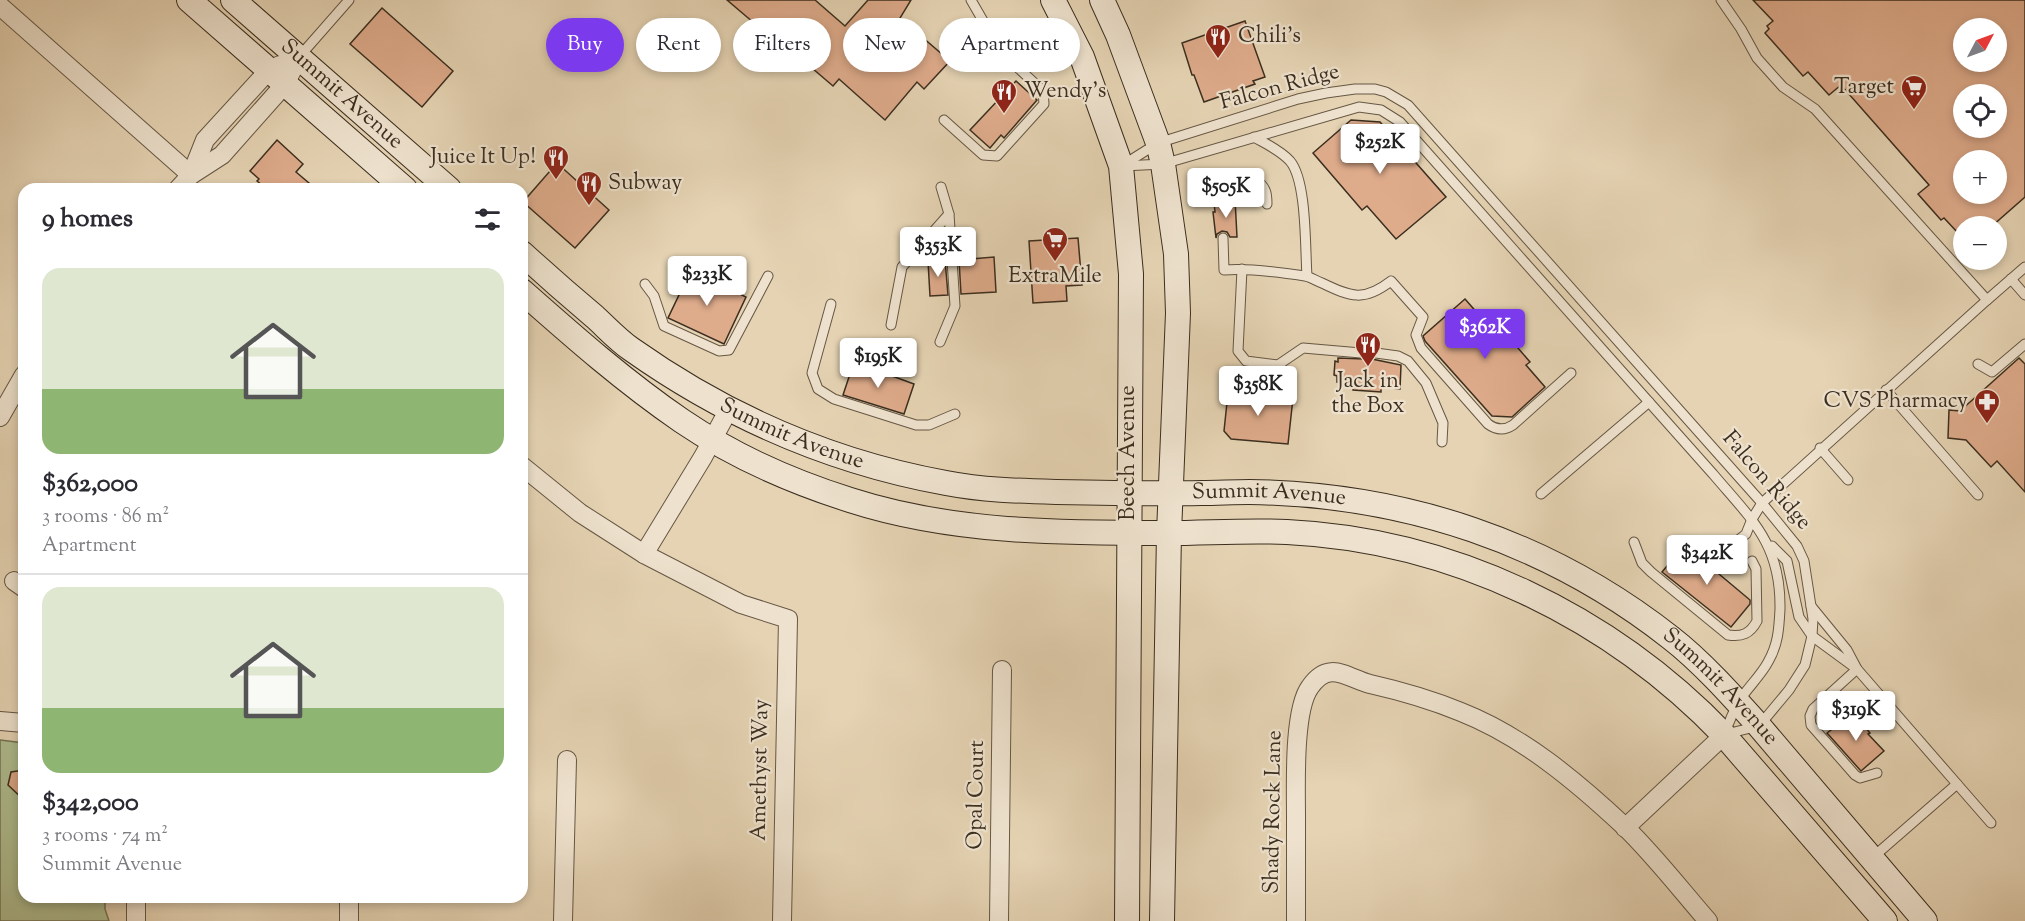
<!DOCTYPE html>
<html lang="en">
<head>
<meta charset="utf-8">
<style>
  :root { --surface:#fff; --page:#f7f7f7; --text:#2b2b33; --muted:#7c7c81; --line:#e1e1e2; --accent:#7c3aed }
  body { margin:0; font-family:"Sorts Mill Goudy",serif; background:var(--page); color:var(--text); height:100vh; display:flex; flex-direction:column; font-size:22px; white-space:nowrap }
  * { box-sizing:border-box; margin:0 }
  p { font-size:20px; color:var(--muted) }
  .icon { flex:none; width:33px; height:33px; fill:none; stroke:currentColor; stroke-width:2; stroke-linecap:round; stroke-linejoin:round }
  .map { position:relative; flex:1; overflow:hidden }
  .sheet { position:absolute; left:18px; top:183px; width:510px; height:720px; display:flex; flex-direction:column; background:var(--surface); border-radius:18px; box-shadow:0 3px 9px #0003 }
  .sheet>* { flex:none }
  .top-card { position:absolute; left:546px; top:18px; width:570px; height:54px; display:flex; gap:12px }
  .needle { width:39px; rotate:49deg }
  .buttons { position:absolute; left:1953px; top:18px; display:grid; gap:12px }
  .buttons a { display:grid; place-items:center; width:54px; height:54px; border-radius:50%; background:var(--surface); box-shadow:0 3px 9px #0003; font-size:30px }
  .price { position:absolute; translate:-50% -51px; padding:0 14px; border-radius:6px; background:#fff; color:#222; font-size:20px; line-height:39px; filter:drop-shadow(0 2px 3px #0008) }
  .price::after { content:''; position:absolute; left:50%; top:36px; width:18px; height:14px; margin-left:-9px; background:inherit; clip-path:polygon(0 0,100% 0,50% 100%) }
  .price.on { background:var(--accent); color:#fff }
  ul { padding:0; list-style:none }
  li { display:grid; align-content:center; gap:12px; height:318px; padding:0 24px }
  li+li { border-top:2px solid var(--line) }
  li span { display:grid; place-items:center; height:186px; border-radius:18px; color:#555 }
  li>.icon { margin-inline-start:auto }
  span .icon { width:108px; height:108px; fill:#fffc; stroke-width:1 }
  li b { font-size:26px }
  h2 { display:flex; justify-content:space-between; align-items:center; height:72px; padding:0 24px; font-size:26px }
  .pill { padding:0 21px; border-radius:27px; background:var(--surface); box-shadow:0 3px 9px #0003; font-size:21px; line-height:54px }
  .pill.on { background:var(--accent); color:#fff }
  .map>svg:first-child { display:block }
  .green { fill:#afbe91; stroke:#757658; stroke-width:1.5 }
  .building { fill:#deab8b; stroke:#3b2e1f; stroke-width:1.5; fill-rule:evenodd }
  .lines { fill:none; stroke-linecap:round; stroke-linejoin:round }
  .lane-casing { stroke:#665744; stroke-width:11 }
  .street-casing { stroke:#665744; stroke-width:20 }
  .secondary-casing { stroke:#3b2e1f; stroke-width:26 }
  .lane { stroke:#eee2ce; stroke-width:9 }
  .street { stroke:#eee2ce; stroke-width:18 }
  .secondary { stroke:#eee2ce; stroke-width:24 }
  .labels { text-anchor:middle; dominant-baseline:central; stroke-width:4.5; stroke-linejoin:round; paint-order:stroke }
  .poi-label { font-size:22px; fill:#3b2e1f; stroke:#eee2ce; text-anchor:start }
  .street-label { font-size:22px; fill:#3b2e1f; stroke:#eee2ce }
</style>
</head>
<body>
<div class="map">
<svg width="2025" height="921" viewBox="0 0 2025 921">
  <rect width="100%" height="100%" fill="#e5d3b3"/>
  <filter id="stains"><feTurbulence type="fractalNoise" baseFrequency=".00333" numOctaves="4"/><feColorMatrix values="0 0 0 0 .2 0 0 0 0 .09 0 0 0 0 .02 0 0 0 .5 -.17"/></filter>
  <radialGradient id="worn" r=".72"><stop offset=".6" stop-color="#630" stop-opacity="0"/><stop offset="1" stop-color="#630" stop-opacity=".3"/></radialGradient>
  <!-- green -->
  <polygon class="green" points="0,740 24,743 24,897 105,897 105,909 109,921 0,921"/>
  <!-- building -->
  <g class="building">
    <polygon points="727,0 815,0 845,26 868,0 911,0 900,18 950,61 924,89 917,82 885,120 839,79 833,86 756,20 754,23"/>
    <path d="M1753 0H2025V197L1992 226H1964V230L1959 234 1944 218 1941 220 1918 194 1929 185 1841 85 1829 95 1808 72 1803 76 1765 33 1769 29 1767 26 1773 21ZM1964 28H1996V62H1964ZM1964 94H1996V128H1964ZM1964 160H1996V194H1964Z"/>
    <polygon points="382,8 453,71 422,107 350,44"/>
    <polygon points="1245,21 1265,77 1253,81 1255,84 1204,102 1194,75 1192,75 1182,43"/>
    <polygon points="1016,81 1037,100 1004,138 1001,135 990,148 970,130"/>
    <polygon points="1351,120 1380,122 1446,197 1396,239 1367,206 1362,210 1313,153"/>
    <polygon points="277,140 303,164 296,172 316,189 267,189 257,181 259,179 250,171"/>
    <polygon points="557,163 609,210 575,248 523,202"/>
    <polygon points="1235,199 1237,237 1230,237 1227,232 1222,231 1217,234 1216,238 1213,212 1215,212 1214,203 1221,207 1226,204 1227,200"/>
    <polygon points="1078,238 1082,285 1066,286 1067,301 1033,303 1029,241"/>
    <polygon points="994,257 996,292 961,294 959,260"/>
    <polygon points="945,260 948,295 930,296 928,261"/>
    <polygon points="691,270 746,297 724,344 668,318"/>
    <polygon points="1465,299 1479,315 1485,311 1500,327 1530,362 1526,365 1545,387 1512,417 1492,416 1425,341 1423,336"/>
    <polygon points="1361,342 1377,343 1377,346 1373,347 1369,352 1372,359 1401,365 1400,389 1381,387 1381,392 1353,390 1353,383 1337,382 1337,376 1334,375 1335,361 1338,362 1338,358 1364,359 1368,353 1365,348 1361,346"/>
    <polygon points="2019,358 2025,364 2025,492 1997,461 1991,467 1966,440 1948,438 1949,410 1960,411"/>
    <polygon points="854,362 914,384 904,414 843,395"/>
    <polygon points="1236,389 1266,392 1266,395 1293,398 1288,444 1231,439 1224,431 1228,393 1235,394"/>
    <polygon points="1685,545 1705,562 1707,559 1721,572 1719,574 1750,600 1750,604 1731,627 1662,572"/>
    <polygon points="1851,715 1859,724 1861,722 1870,733 1868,734 1884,751 1861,771 1827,733"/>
    <polygon points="24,770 24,800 8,785 11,772"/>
  </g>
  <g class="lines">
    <defs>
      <g id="lane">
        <polyline points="1721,0 1741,29 1757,58 1783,87 1815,109 1987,300 1762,503 1752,519 1746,534 1732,545"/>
        <polyline points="299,57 349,0"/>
        <polyline points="944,120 983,155 997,156 1044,104 1043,91 1001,52 971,0"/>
        <path d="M1254 137C1266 144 1280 150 1290 161 1307 181 1305 248 1307 276"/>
        <polyline points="1123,165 1158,143 1298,99 1326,93 1355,89 1375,89 1386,92 1408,105 1762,503 1797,546 1804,561 1813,619 1812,636 1805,665 1789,690 1759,726 1726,734"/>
        <path d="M1123 166 1163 164 1359 107 1381 110 1400 122 1713 474C1752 520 1781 544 1780 609 1779 629 1778 645 1768 662 1760 677 1746 689 1738 703 1733 712 1729 723 1725 732"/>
        <path d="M1220 200C1220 197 1219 194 1220 190 1225 171 1258 174 1265 190 1267 194 1267 200 1267 204"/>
        <path d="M1223 238 1224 270C1250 268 1279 272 1305 276 1311 277 1316 281 1322 283 1351 297 1364 302 1391 281L1423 317 1416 335 1421 348 1488 424C1496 430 1504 431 1513 425L1571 373"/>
        <polyline points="1242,269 1238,351 1246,361 1278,365 1303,348 1361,353"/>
        <polyline points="2011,279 2025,295"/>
        <polyline points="645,284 654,296 664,326 719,351 729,350 768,276"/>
        <polyline points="1987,300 2025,267"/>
        <polyline points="831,304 812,373 818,389 834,399 916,425 929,425 955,414"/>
        <polyline points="891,325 902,267 949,214"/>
        <polyline points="940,342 955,306 949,214 941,187"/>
        <polyline points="1376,353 1398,356 1408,361 1426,383 1443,423 1442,442"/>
        <polyline points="1978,364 1992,372 2025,344"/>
        <polyline points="1886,390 1978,495"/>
        <polyline points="1820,448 1848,480"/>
        <polyline points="1541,494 1649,402"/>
        <path d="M1634 542 1642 563 1651 572 1728 635C1742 637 1750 634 1757 621L1756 569 1752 561"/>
        <polyline points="1772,546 1787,561 1799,617 1812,636 1857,669 1957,784"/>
        <polyline points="1811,606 1847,650 1856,667"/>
        <polyline points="1857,669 1813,709 1810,716 1811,725 1855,775 1860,778 1877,773"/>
        <polyline points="1872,858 1957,784 1991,823"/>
      </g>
      <g id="street">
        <polyline points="0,6 191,175"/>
        <polyline points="191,175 205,140 269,70 280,65"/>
        <polyline points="178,189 191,175 222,155 285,84 299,57"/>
        <polyline points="0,417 24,375"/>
        <polyline points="522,466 580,513 644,554 741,604 788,619 782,921"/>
        <polyline points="644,554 703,457 729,409"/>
        <polyline points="14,581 24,588"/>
        <polyline points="0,721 24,723"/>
        <polyline points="1625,828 1724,735"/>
        <polyline points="136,921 136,897"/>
        <polyline points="349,921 349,897"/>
        <polyline points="563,921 567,760"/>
        <polyline points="999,921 1002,670"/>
        <path d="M1296 921C1296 886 1296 851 1296 817 1296 787 1293 710 1310 687 1329 659 1347 678 1370 684 1401 691 1432 700 1461 712 1522 736 1576 781 1624 826 1654 855 1681 890 1708 921"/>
      </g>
      <g id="secondary">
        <polyline points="189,0 405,189"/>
        <path id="s1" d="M233 0 449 189"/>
        <polyline points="1053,0 1082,57 1121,166 1131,274 1127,921"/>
        <polyline points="1102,0 1118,35 1158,143 1163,164 1176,254 1178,313 1169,533 1162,921"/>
        <path id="s2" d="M522 253C546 275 570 296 595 317 607 328 618 340 631 349 727 417 830 462 946 483 982 490 1019 491 1056 492 1104 493 1152 494 1201 493 1217 493 1233 492 1249 492 1405 494 1549 542 1671 638 1702 662 1733 697 1759 726L1925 921"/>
        <path d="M522 291C574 337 625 382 682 421 732 455 793 482 850 500 952 533 1061 533 1167 533 1207 533 1247 530 1287 532 1452 540 1610 616 1724 735L1885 921"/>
      </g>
    </defs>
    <!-- lane casing -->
    <use href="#lane" class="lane-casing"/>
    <!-- street casing -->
    <use href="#street" class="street-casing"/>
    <!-- secondary casing -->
    <use href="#secondary" class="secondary-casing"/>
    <!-- lane -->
    <use href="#lane" class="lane"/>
    <!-- street -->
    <use href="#street" class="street"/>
    <!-- secondary -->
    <use href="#secondary" class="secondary"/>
  </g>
  <!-- icons -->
  <defs>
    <symbol id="restaurant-pin" viewBox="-11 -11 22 30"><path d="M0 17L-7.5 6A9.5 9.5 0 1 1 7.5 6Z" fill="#8f2418" stroke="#eee2ce"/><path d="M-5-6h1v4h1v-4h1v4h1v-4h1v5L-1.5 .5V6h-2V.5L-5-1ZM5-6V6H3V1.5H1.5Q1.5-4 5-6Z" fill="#fff"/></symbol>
    <symbol id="supermarket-pin" viewBox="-11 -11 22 30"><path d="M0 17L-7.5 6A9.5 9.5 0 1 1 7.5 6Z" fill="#8f2418" stroke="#eee2ce"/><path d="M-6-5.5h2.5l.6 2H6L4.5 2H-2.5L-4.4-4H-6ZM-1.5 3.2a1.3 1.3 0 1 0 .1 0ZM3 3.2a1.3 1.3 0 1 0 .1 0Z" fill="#fff"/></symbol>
    <symbol id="pharmacy-pin" viewBox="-11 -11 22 30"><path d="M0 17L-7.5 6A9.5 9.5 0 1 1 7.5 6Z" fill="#8f2418" stroke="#eee2ce"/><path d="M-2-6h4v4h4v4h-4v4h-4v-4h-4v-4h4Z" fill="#fff"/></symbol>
  </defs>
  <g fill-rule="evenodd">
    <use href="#restaurant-pin" x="1203" y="22" width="30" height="40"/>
    <use href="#supermarket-pin" x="1899" y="73" width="30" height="40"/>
    <use href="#restaurant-pin" x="989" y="77" width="30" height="40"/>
    <use href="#restaurant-pin" x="541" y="143" width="30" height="40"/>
    <use href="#restaurant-pin" x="574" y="169" width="30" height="40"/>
    <use href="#supermarket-pin" x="1040" y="225" width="30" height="40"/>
    <use href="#restaurant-pin" x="1353" y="330" width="30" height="40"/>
    <use href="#pharmacy-pin" x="1972" y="387" width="30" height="40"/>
  </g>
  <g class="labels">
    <!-- poi labels -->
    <g class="poi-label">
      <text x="1238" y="37">Chili's</text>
      <text x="1894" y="88" text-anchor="end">Target</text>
      <text x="1024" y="92">Wendy's</text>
      <text x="536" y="158" text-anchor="end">Juice It Up!</text>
      <text x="608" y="184">Subway</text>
      <text x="1055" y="277" text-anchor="middle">ExtraMile</text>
      <text x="1368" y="382" text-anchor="middle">Jack in<tspan x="1368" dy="25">the Box</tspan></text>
      <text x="1968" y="402" text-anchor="end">CVS Pharmacy</text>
    </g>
    <!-- street labels -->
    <g class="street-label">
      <text transform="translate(1280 88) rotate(-15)">Falcon Ridge</text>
      <text stroke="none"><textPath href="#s1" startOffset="144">Summit Avenue</textPath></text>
      <text stroke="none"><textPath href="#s2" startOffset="328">Summit Avenue</textPath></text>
      <text transform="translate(1129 453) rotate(-90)">Beech Avenue</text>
      <text transform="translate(1766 481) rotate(49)">Falcon Ridge</text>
      <text stroke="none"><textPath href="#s2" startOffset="814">Summit Avenue</textPath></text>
      <text stroke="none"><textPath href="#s2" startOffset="1318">Summit Avenue</textPath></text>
      <text transform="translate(761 770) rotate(-89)">Amethyst Way</text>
      <text transform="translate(977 795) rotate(-89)">Opal Court</text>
      <text transform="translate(1274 812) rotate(-89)">Shady Rock Lane</text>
    </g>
  </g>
  <rect width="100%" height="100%" filter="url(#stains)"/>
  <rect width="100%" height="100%" fill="url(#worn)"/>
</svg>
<div class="buttons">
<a><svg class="needle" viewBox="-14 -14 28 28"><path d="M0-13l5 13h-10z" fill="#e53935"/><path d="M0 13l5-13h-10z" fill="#7c7c81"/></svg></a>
<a><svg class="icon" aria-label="locate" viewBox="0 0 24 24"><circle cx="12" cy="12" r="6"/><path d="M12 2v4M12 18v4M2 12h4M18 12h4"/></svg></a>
<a>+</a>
<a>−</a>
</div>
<b class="price" style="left:1380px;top:175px">$252K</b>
<b class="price" style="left:1226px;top:219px">$505K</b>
<b class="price" style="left:938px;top:278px">$353K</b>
<b class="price" style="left:707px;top:307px">$233K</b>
<b class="price on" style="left:1485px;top:360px">$362K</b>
<b class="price" style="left:878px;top:389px">$195K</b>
<b class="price" style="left:1258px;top:417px">$358K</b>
<b class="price" style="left:1707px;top:586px">$342K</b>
<b class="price" style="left:1856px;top:742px">$319K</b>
<div class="top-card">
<a class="pill on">Buy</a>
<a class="pill">Rent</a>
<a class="pill">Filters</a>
<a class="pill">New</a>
<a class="pill">Apartment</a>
</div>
<section class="sheet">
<h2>9 homes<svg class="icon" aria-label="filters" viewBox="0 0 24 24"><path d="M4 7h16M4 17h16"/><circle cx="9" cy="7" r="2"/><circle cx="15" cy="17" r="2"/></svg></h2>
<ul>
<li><span style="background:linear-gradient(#dfe7d0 65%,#8fb573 0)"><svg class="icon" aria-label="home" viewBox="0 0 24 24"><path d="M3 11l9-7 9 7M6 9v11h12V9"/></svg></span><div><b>$362,000</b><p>3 rooms · 86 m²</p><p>Apartment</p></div></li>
<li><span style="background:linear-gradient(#dfe7d0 65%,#8fb573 0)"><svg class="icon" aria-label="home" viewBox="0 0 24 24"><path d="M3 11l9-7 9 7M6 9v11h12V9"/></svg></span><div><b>$342,000</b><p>3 rooms · 74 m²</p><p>Summit Avenue</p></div></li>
</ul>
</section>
</div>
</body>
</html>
